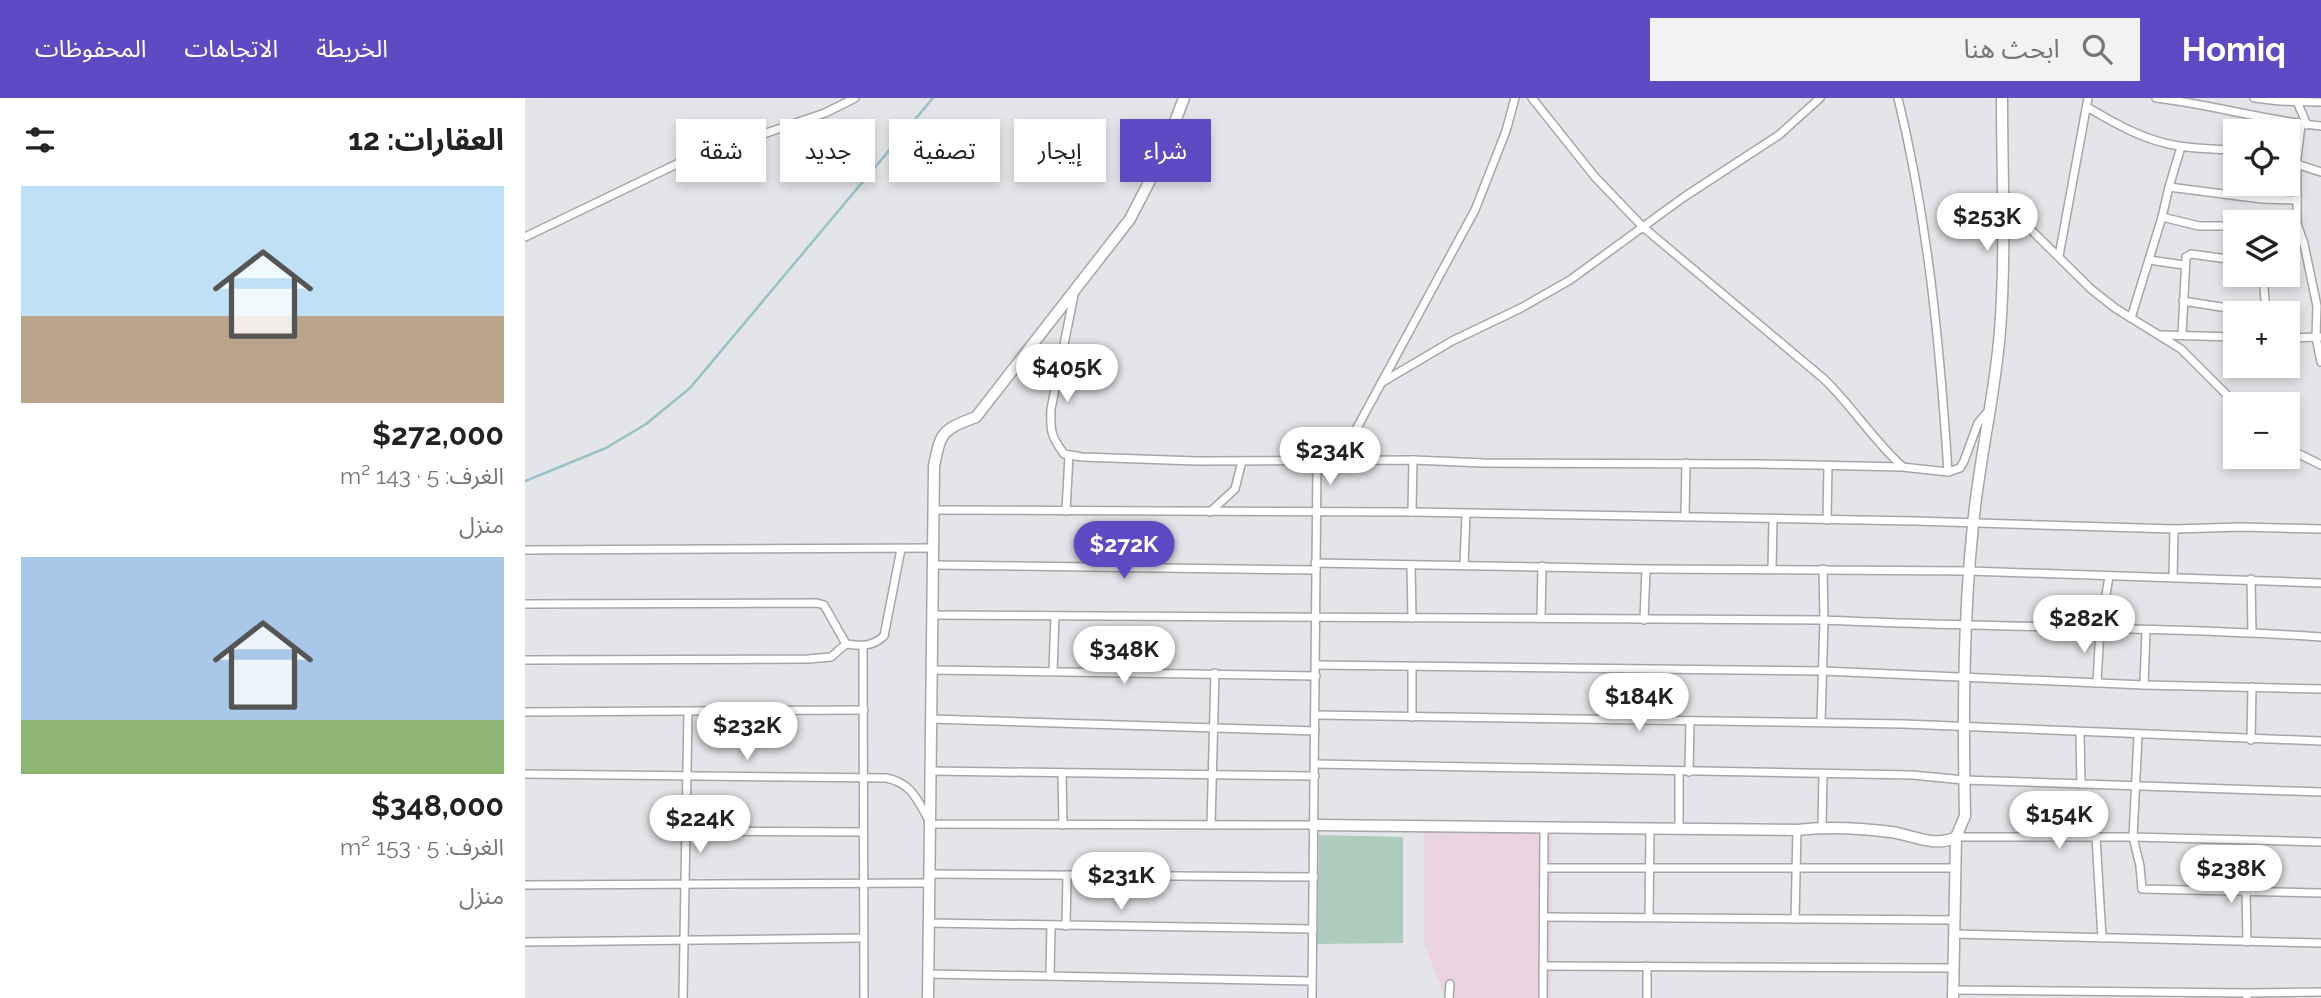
<!DOCTYPE html>
<html lang="ar">
<head>
<meta charset="utf-8">
<style>
  :root { --surface:#fff; --page:#f2f2f2; --text:#222; --muted:#767676; --accent:#5e4ac3 }
  body { margin:0; font-family:Raleway,"Noto Sans Arabic",sans-serif; background:var(--page); color:var(--text); direction:rtl; height:100vh; display:flex; flex-direction:column; font-size:26px; white-space:nowrap }
  * { box-sizing:border-box; margin:0 }
  p { font-size:23px; color:var(--muted) }
  .icon { flex:none; width:38px; height:38px; fill:none; stroke:currentColor; stroke-width:2; stroke-linecap:round; stroke-linejoin:round }
  .map { position:relative; flex:1; overflow:hidden; direction:ltr }
  .side { display:flex; flex-direction:column; background:var(--surface); width:525px }
  .side>* { flex:none }
  .hud { position:absolute; left:21px; top:21px; width:665px; height:63px; direction:rtl; display:flex; gap:14px }
  .fabs { position:absolute; left:1698px; top:21px; display:grid; gap:14px }
  .fabs a { display:grid; place-items:center; width:77px; height:77px; border-radius:0px; background:var(--surface); box-shadow:0 4px 10px #0003; font-size:35px }
  .price { position:absolute; translate:-50% -60px; padding:0 16px; border-radius:24px; background:#fff; color:#222; font-size:23px; line-height:46px; filter:drop-shadow(0 2px 4px #0008) }
  .price::after { content:''; position:absolute; left:50%; top:42px; width:21px; height:16px; margin-left:-10px; background:inherit; clip-path:polygon(0 0,100% 0,50% 100%) }
  .price.current { background:var(--accent); color:#fff }
  ul { padding:0; list-style:none }
  li { display:grid; align-content:center; gap:14px; height:371px; padding:0 21px }
  li span { display:grid; place-items:center; height:217px; border-radius:0px; color:#555 }
  li>.icon { margin-inline-start:auto }
  span .icon { width:126px; height:126px; fill:#fffc; stroke-width:1 }
  li b { font-size:30px }
  h2 { display:flex; justify-content:space-between; align-items:center; height:84px; padding:0 21px; font-size:30px }
  .tag { padding:0 24px; border-radius:0px; background:var(--surface); box-shadow:0 4px 10px #0003; font-size:24px; line-height:63px }
  .tag.current { background:var(--accent); color:#fff }
  header { display:flex; align-items:center; gap:42px; box-sizing:border-box; height:98px; padding:0 35px; background:var(--accent); color:#fff }
  header strong { font-size:33px }
  nav { display:flex; gap:38px; margin-inline-start:auto; font-size:24px }
  .search { width:490px; height:63px; background:var(--page); display:flex; align-items:center; gap:18px; box-sizing:border-box; padding:0 24px; border-radius:0px; color:var(--muted); font-size:26px }
  main { display:flex; flex:1; min-height:0 }
  .map>svg:first-child { display:block }
  .commercial { fill:#ead4e2 }
  .green { fill:#adccbe }
  .lines { fill:none; stroke-linecap:round; stroke-linejoin:round }
  .stream { stroke:#97c2c7; stroke-width:2.5 }
  .street-casing { stroke:#a5a6a8; stroke-width:10 }
  .secondary-casing { stroke:#a5a6a8; stroke-width:13 }
  .street { stroke:#fff; stroke-width:7 }
  .secondary { stroke:#fff; stroke-width:10 }
</style>
</head>
<body>
<header>
<strong>Homiq</strong>
<div class="search"><svg class="icon" aria-label="search" viewBox="0 0 24 24"><circle cx="10" cy="10" r="6"/><path d="M15 15l6 6"/></svg>ابحث هنا</div>
<nav><a>الخريطة</a><a>الاتجاهات</a><a>المحفوظات</a></nav>
</header>
<main>
<div class="map">
<svg width="1796" height="900" viewBox="0 0 1796 900">
  <rect width="100%" height="100%" fill="#e4e5e8"/>
  <!-- commercial -->
  <polygon class="commercial" points="899,734 1027,735 1026,900 920,900 899,845"/>
  <!-- green -->
  <polygon class="green" points="794,737 878,739 878,845 792,846"/>
  <g class="lines">
    <!-- stream -->
    <polyline class="stream" points="0,383 81,350 121,326 165,290 408,0"/>
    <defs>
      <g id="street">
        <path d="M1007 0 1070 79 1118 129 1299 281C1328 309 1348 342 1377 368"/>
        <path d="M1373 0C1403 123 1415 248 1423 374"/>
        <path d="M1631 0C1686 6 1740 23 1796 28"/>
        <polyline points="1729,0 1755,3 1796,4"/>
        <polyline points="1771,1 1782,27"/>
        <path d="M1562 9C1591 26 1620 43 1654 48 1672 51 1691 51 1710 52"/>
        <polyline points="1776,27 1772,60 1772,126 1779,146 1792,208 1791,239 1796,264"/>
        <polyline points="1762,63 1796,74"/>
        <polyline points="1644,89 1737,101 1772,102"/>
        <polyline points="1479,98 1494,120 1566,191 1590,210 1656,251 1711,306"/>
        <polyline points="1637,119 1674,128 1710,128"/>
        <polyline points="1729,124 1772,119"/>
        <polyline points="0,139 156,64 300,15 330,0"/>
        <polyline points="1534,158 1563,0"/>
        <polyline points="1624,162 1659,167"/>
        <polyline points="1738,177 1741,215"/>
        <path d="M550 192 526 311C525 333 526 338 539 356L557 359 672 363 888 362 959 365 1237 366 1377 369 1423 374 1435 370 1439 363 1453 325 1464 312"/>
        <polyline points="1658,203 1734,215"/>
        <polyline points="1606,220 1637,119 1644,89 1656,49"/>
        <polyline points="1762,221 1762,236"/>
        <polyline points="1636,237 1710,239"/>
        <polyline points="1657,237 1661,159 1666,156 1710,162"/>
        <polyline points="1762,240 1796,239"/>
        <polyline points="856,285 927,243 996,210 1045,182 1159,99 1254,37 1295,0"/>
        <polyline points="1762,350 1796,367"/>
        <polyline points="814,363 950,112 981,33 990,0"/>
        <polyline points="408,412 887,414 1389,423 1649,431 1716,429 1796,431"/>
        <polyline points="541,413 544,357"/>
        <polyline points="685,414 710,391 717,363"/>
        <polyline points="887,414 888,362"/>
        <polyline points="1160,419 1161,365"/>
        <polyline points="1302,422 1303,368"/>
        <polyline points="0,452 408,450"/>
        <polyline points="790,465 1121,471 1445,473 1796,485"/>
        <polyline points="408,467 791,472"/>
        <polyline points="886,467 887,520"/>
        <polyline points="939,467 941,416"/>
        <polyline points="1247,471 1248,422"/>
        <polyline points="1648,480 1649,431"/>
        <polyline points="1726,481 1727,535"/>
        <path d="M0 506 292 505 299 507 321 546C336 548 347 549 359 538L376 451"/>
        <path d="M407 517 1299 522C1464 530 1631 528 1796 539"/>
        <polyline points="1016,520 1017,468"/>
        <polyline points="1119,522 1121,471"/>
        <polyline points="338,548 339,900"/>
        <polyline points="0,562 283,561 306,559 321,546"/>
        <polyline points="791,567 1298,573 1619,587 1796,591"/>
        <polyline points="407,572 791,578"/>
        <polyline points="528,573 530,518"/>
        <polyline points="1572,585 1575,531 1584,479"/>
        <polyline points="1619,587 1621,532"/>
        <polyline points="0,614 339,612"/>
        <polyline points="790,617 1379,626 1796,643"/>
        <polyline points="887,619 887,569"/>
        <polyline points="406,621 790,633"/>
        <polyline points="1296,624 1299,522 1298,471"/>
        <polyline points="1555,635 1556,686"/>
        <polyline points="1613,638 1608,739 1796,744"/>
        <polyline points="1726,642 1727,589"/>
        <polyline points="790,666 1387,677 1439,682 1796,694"/>
        <polyline points="406,673 790,678"/>
        <polyline points="1154,674 1154,732"/>
        <polyline points="1164,674 1165,623"/>
        <polyline points="537,675 538,727"/>
        <path d="M0 676 361 680C388 685 393 704 406 726L790 727"/>
        <polyline points="686,727 690,575"/>
        <polyline points="1297,729 1298,676"/>
        <polyline points="161,733 338,734"/>
        <polyline points="1431,739 1608,739 1615,768 1617,791 1796,795"/>
        <polyline points="1571,739 1577,840"/>
        <polyline points="1020,770 1430,770"/>
        <polyline points="405,776 789,779"/>
        <polyline points="0,787 404,785"/>
        <polyline points="1721,793 1722,844"/>
        <polyline points="1019,819 1430,822"/>
        <polyline points="1124,819 1125,731"/>
        <polyline points="1270,821 1272,732"/>
        <polyline points="404,825 788,831"/>
        <polyline points="541,828 542,777"/>
        <polyline points="1429,836 1796,845"/>
        <polyline points="0,844 338,840"/>
        <polyline points="1019,868 1429,870"/>
        <polyline points="403,876 787,883"/>
        <polyline points="525,878 526,827"/>
        <polyline points="1429,892 1721,895"/>
        <polyline points="1722,899 1721,895 1796,894"/>
        <polyline points="158,900 163,613"/>
        <polyline points="787,900 792,363"/>
        <polyline points="924,900 925,886"/>
        <polyline points="1018,900 1019,730"/>
        <polyline points="1122,900 1122,868"/>
      </g>
      <g id="secondary">
        <path d="M790 727 1272 732C1303 728 1335 730 1366 734 1387 737 1411 750 1431 739L1440 718C1438 621 1438 524 1448 427 1454 362 1470 298 1475 233 1481 156 1477 77 1477 0"/>
        <path d="M403 900 409 368C416 333 417 332 451 319L605 121 635 63 659 0"/>
        <polyline points="1428,900 1431,739"/>
      </g>
    </defs>
    <!-- street casing -->
    <use href="#street" class="street-casing"/>
    <!-- secondary casing -->
    <use href="#secondary" class="secondary-casing"/>
    <!-- street -->
    <use href="#street" class="street"/>
    <!-- secondary -->
    <use href="#secondary" class="secondary"/>
  </g>
</svg>
<div class="fabs">
<a><svg class="icon" aria-label="locate" viewBox="0 0 24 24"><circle cx="12" cy="12" r="6"/><path d="M12 2v4M12 18v4M2 12h4M18 12h4"/></svg></a>
<a><svg class="icon" aria-label="layers" viewBox="0 0 24 24"><path d="M12 4l9 5-9 5-9-5zM3 14l9 5 9-5"/></svg></a>
<a>+</a>
<a>−</a>
</div>
<b class="price" style="left:1462px;top:155px">$253K</b>
<b class="price" style="left:542px;top:306px">$405K</b>
<b class="price" style="left:805px;top:389px">$234K</b>
<b class="price current" style="left:599px;top:483px">$272K</b>
<b class="price" style="left:1559px;top:557px">$282K</b>
<b class="price" style="left:599px;top:588px">$348K</b>
<b class="price" style="left:1114px;top:635px">$184K</b>
<b class="price" style="left:222px;top:664px">$232K</b>
<b class="price" style="left:1534px;top:753px">$154K</b>
<b class="price" style="left:175px;top:757px">$224K</b>
<b class="price" style="left:1706px;top:807px">$238K</b>
<b class="price" style="left:596px;top:814px">$231K</b>
<div class="hud">
<a class="tag current">شراء</a>
<a class="tag">إيجار</a>
<a class="tag">تصفية</a>
<a class="tag">جديد</a>
<a class="tag">شقة</a>
</div>
</div>
<section class="side">
<h2>العقارات: 12<svg class="icon" aria-label="filters" viewBox="0 0 24 24"><path d="M4 7h16M4 17h16"/><circle cx="9" cy="7" r="2"/><circle cx="15" cy="17" r="2"/></svg></h2>
<ul>
<li><span style="background:linear-gradient(#bfe0f5 60%,#b9a48a 0)"><svg class="icon" aria-label="home" viewBox="0 0 24 24"><path d="M3 11l9-7 9 7M6 9v11h12V9"/></svg></span><div><b>$272,000</b><p>الغرف: 5 · 143 m²</p><p>منزل</p></div></li>
<li><span style="background:linear-gradient(#a9c7e8 75%,#8fb573 0)"><svg class="icon" aria-label="home" viewBox="0 0 24 24"><path d="M3 11l9-7 9 7M6 9v11h12V9"/></svg></span><div><b>$348,000</b><p>الغرف: 5 · 153 m²</p><p>منزل</p></div></li>
</ul>
</section>
</main>
</body>
</html>
